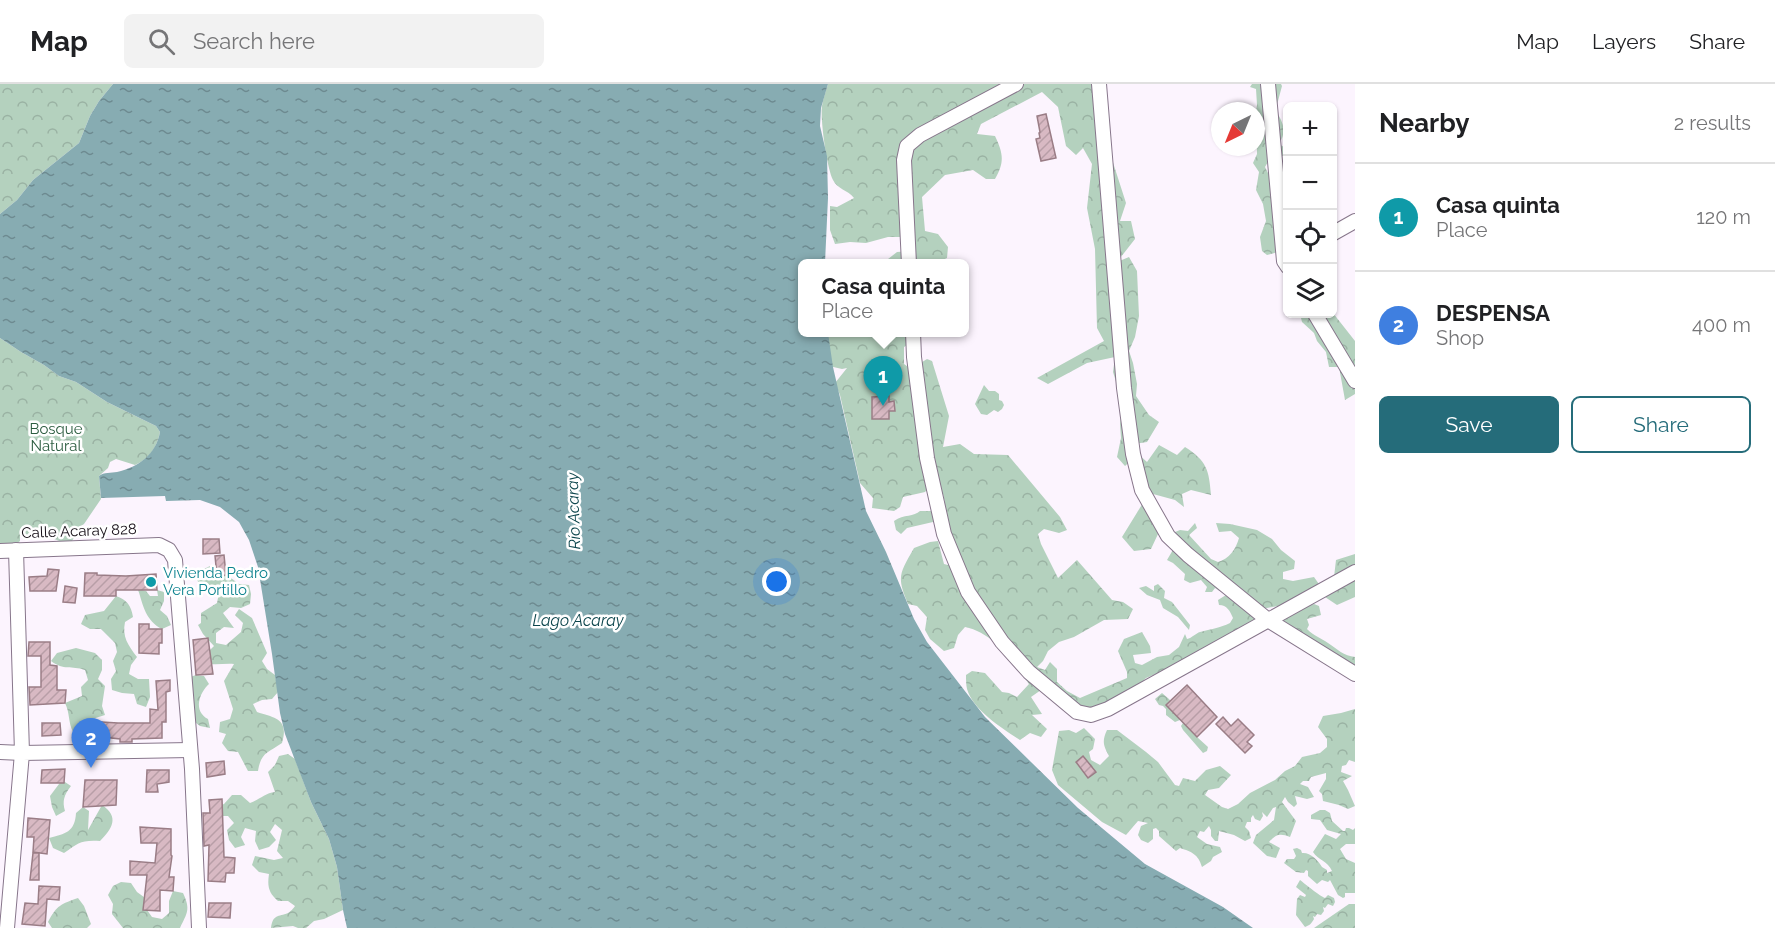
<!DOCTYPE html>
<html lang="en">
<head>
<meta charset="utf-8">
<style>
	:root { --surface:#fff; --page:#f2f2f2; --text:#202124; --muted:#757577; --line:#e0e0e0; --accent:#256c7a }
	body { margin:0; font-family:Raleway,sans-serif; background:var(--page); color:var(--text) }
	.controls { position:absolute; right:18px; top:18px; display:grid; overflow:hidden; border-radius:9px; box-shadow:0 2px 4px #0004 }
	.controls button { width:54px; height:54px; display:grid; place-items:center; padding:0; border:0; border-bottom:2px solid var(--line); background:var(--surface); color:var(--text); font:30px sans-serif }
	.compass { position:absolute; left:1211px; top:18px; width:54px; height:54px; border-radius:50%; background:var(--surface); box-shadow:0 2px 4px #0004; rotate:223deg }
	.you { position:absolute; left:777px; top:498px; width:21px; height:21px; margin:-15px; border:4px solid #fff; border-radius:50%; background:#1a73e8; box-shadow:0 0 0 9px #1a73e833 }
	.badge { display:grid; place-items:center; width:39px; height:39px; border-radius:50%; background:var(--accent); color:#fff; font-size:20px; font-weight:700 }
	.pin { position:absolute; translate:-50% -50px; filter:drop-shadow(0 2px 3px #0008) }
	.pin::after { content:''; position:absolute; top:32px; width:21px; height:18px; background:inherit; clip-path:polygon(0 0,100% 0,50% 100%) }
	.popup { position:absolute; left:798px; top:175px; width:171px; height:78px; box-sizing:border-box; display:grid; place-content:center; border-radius:9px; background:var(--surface); filter:drop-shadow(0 2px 4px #0005); font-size:20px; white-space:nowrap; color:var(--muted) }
	.popup b { font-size:22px; color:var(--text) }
	.popup::after { content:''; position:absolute; left:50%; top:100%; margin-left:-12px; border:12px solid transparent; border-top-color:var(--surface) }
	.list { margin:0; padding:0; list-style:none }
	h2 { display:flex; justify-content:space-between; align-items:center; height:78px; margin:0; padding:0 24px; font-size:26px }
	h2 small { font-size:20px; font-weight:400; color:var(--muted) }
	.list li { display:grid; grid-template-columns:39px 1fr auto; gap:18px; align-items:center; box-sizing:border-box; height:108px; padding:0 24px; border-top:2px solid var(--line) }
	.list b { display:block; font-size:22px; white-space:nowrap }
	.list p { margin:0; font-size:20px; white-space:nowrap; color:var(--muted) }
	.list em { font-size:20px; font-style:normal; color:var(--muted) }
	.actions { display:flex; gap:12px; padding:18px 24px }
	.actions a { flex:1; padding:14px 0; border:2px solid var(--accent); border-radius:9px; text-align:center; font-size:21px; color:var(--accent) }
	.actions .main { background:var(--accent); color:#fff }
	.icon { flex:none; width:33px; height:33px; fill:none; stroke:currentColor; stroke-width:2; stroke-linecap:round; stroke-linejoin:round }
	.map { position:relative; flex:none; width:1355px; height:844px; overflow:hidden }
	header { display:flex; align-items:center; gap:36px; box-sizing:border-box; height:84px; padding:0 30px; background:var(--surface); border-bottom:2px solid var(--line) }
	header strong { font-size:28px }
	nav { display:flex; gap:33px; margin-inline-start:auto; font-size:21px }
	.search { width:420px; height:54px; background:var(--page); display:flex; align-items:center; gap:15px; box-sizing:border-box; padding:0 21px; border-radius:9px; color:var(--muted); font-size:22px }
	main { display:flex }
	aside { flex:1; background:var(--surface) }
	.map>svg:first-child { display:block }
	.forest { fill:url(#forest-crowns) }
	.water { fill:url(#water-ripples) }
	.building { fill:url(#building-hatch); stroke:#9a7d86; stroke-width:1.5 }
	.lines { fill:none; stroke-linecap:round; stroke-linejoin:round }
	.minor-casing { stroke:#87768b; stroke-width:16 }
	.minor { stroke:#fff; stroke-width:14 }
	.culture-dot { fill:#0f9aa8; stroke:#fff; stroke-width:2 }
	.labels { text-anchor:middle; stroke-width:5; stroke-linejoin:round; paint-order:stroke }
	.park-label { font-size:15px; fill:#2d5d41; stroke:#fff }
	.street-label { font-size:15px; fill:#150e16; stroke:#fff }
	.culture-label { font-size:15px; fill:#0d838f; stroke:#fff; text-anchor:start }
	.water-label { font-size:16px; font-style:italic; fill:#0d464d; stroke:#fff }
</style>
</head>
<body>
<header>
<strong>Map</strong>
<div class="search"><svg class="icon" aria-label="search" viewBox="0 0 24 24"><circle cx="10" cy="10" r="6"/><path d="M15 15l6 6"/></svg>Search here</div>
<nav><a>Map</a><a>Layers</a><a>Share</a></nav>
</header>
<main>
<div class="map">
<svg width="1355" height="844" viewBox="0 0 1355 844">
	<defs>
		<pattern id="forest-crowns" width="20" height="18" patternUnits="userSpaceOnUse" patternTransform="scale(1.5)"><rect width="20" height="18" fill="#b4d1be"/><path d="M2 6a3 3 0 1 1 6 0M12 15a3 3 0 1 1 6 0" fill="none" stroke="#9ab2a3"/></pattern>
		<pattern id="water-ripples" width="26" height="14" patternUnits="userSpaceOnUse" patternTransform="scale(1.5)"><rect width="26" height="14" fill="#87acb2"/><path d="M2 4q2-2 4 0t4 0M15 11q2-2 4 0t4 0" fill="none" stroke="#6d8a90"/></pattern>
		<pattern id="building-hatch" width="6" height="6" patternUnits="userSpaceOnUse" patternTransform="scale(1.5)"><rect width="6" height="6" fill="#d8b9c3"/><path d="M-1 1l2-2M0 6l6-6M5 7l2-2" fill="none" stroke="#b89ea7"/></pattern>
	</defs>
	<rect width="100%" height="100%" fill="#fcf4fe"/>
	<g class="forest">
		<polygon points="0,0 113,0 99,17 90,32 79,59 33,96 17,116 0,130"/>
		<path d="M828 0H1104L1108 63 1126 119 1120 137H1131L1135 155 1117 178 1129 173 1137 187 1139 232 1135 253 1129 267 1133 279 1137 300 1136 312 1149 331 1159 338 1147 358 1128 361 1147 378 1159 361 1177 371 1185 363C1207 377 1209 386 1211 411L1191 406 1182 410 1184 423 1175 416 1153 410 1158 450 1151 465 1134 467 1122 453 1146 414 1135 373 1125 382 1117 373 1121 354 1120 340 1123 320 1113 288 1115 273 1087 279 1048 300 1037 294 1104 257 1097 244 1095 165 1087 124 1092 80 1083 64 1076 71 1066 62 1058 23 1042 8 981 40 977 50 995 52C1003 69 1005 78 995 95H986L973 86 945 91 922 113 925 147 938 150 948 163 947 174 934 180 883 179 897 168 911 167 901 153H888L866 159 850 158 835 160 830 146V122L837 123 854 114C848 106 837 105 833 96 827 85 820 35 822 22 823 15 826 7 828 0Z"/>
		<path d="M1252 0H1281L1282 2 1278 17 1275 25C1282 37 1288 46 1279 60L1287 65 1285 72C1276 71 1269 75 1265 83L1268 89 1278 91 1286 88 1287 90V117L1286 120 1279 121 1278 168 1267 171 1262 167 1260 153 1266 137 1263 120 1256 106 1259 88 1253 79 1257 70 1256 27 1257 21 1256 5 1250 3Z"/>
		<polygon points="1333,229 1355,257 1355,310 1345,316 1339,283 1329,283 1326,268 1317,257 1314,249 1302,238 1300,230"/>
		<path d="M827 249H920L914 257 904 263V280L911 285 927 275 932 277 949 332 943 363 960 360 974 370 1008 371 1060 433 1067 446 1059 449 1044 445 1038 450 1041 460 1058 494 1077 476 1112 516 1123 518 1133 525 1128 535 1104 536 1074 553 1059 558 1048 567 1043 577 1037 583 1045 586 1050 578 1057 585V598L1067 607 1080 614 1127 594V588L1118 567 1124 555 1142 548 1150 562 1151 569 1133 571 1135 579 1142 581 1157 573 1169 571 1179 563 1185 550 1187 555C1192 554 1196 549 1200 548 1211 545 1220 544 1230 539L1233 534C1230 527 1227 521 1219 521L1218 516 1226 511 1215 504 1212 508H1205L1207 503 1201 496 1190 499 1184 496 1185 490 1173 479 1167 476 1174 464 1175 448 1180 446 1188 447 1195 439 1197 444 1189 451 1211 475 1218 478C1229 475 1236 465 1239 454L1231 447 1219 448 1216 439 1230 440 1257 446 1272 455 1281 466 1295 477 1294 485 1283 488V495L1293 497 1314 493 1321 503 1294 519 1267 524 1247 525 1257 535 1227 556 1209 561 1178 586 1158 589 1146 594 1137 603 1114 617 1100 620 1092 627 1041 606 1031 613 1042 630 1032 631 1047 645 1041 653 1030 649 1020 656C1003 645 973 626 967 605 966 601 966 595 966 591L972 587 985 589 1002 608 1009 609 1017 613 1029 600C1014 578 994 549 965 543L958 551 954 564 944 567 930 555 925 546 927 533 917 522 908 520C896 492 900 489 914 464L930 458 938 457 944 480 952 482 944 444 933 438 907 444 901 450 896 446 894 437C904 430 914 433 920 427H939L945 419 943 410 931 401 925 408 903 413 900 423 894 427 872 424 873 414 860 399 840 311 835 299 847 284 842 285 829 282Z"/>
		<path d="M0 254 21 268 44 281 59 292 76 298 107 318 156 342 160 348C157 363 149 375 135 381L116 375 110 378 108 384 99 392 101 415 84 440 72 448 74 454 69 461 42 450 20 452V457L14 462 0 464Z"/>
		<polygon points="984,301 989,307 995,307 999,310 999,316 1002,317 1004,321 1002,325 998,328 994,326 987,331 981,330 975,320"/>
		<polygon points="1355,470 1355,513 1337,521 1325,513 1341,499 1334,493 1336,476"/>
		<path d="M210 482 219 485 239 500 249 501 251 510 250 520 241 524 230 523 223 529 234 544 224 543 216 549V559L226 561 241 548 243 539 235 531 239 525 252 534 267 569 262 577 267 585 275 591 278 608 272 615 262 616 253 620 257 628C276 634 289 635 282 659 268 669 261 668 258 687H248L238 668 228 667 222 659 226 650 219 648 220 638 230 635 233 625 224 597 234 580C224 579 215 582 205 579L210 566 214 562 203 550 198 541 201 539V529L217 519 219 509 201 503 196 494 202 486Z"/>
		<polygon points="1158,500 1165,507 1164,514 1172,518 1190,541 1189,546 1178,533 1163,524 1160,516 1147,511 1139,504 1146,502 1154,507 1154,502"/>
		<path d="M138 505 146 507 150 512H158L157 506 164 508V517L160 526 167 532 171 541 162 545C146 537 143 522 138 505Z"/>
		<path d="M116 512C127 516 131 521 133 533L125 538C122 553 128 561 137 573L131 581 129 590 138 595H149L150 613 146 623 137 620 134 610 122 609 112 606 111 595 116 587 113 577 117 568 115 559 101 545H90L81 540 85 531 104 527Z"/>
		<path d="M1314 520 1319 522 1321 531 1307 535 1309 541 1307 545C1314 552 1321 554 1328 559 1337 565 1344 572 1355 573V585L1281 536C1289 528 1303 525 1314 520Z"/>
		<path d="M76 564 95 569 102 576V586L98 595 105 602 102 622 105 631 86 637 82 646 73 648C68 638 70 629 65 619L82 612 81 603 88 596 85 586C71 581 64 587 51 577L57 569Z"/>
		<path d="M196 591 204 592 209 600C199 609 193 627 208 635L210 644 200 642 192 636 187 594Z"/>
		<polygon points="1162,609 1169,615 1197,653 1208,663 1207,667 1203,669 1183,646 1181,642 1183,639 1180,636 1175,638 1166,631 1166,625 1163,622 1159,621 1155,615"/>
		<path d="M1355 625V678L1349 676 1346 681 1342 682 1341 688 1352 692 1343 697 1348 706 1355 722 1348 725 1339 721 1323 717 1322 710 1319 707 1326 695V689L1311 693 1309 697H1303L1300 700 1308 703 1314 713 1307 715 1295 712 1297 720 1294 723 1288 718 1285 713 1282 718 1296 737 1290 753C1280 749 1276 750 1269 758L1280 764 1276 774 1267 772 1253 759 1256 751 1274 736 1276 723 1273 724 1267 733 1262 728 1263 732 1260 737 1255 735 1253 731 1251 734V738H1247L1245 743 1249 747 1251 754 1245 757 1234 751 1219 747 1218 757H1215L1211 752V746L1209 742 1204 748 1200 747 1197 753 1207 760 1220 763 1222 768 1213 773 1211 777 1202 783C1198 770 1192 768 1180 764L1176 767 1159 752V747L1156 744 1153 745V755L1148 759 1141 756 1138 751 1141 742 1148 739 1138 737 1126 751 1102 738 1058 701 1052 686 1059 647 1069 646 1076 649 1084 644 1095 655 1093 665 1089 668 1091 676 1100 681 1109 672C1103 661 1102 657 1107 646H1117L1146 668 1158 678 1175 701 1179 702 1183 694 1195 697 1206 686 1220 682 1231 691 1219 704 1208 706 1205 711 1222 723 1228 725 1238 720 1250 709 1275 696 1285 687 1295 682 1302 673 1320 669 1327 663V655L1318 643 1323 632 1341 629Z"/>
		<path d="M288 670 295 675 311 718 329 755 337 783 343 826 324 835 314 837 306 844H298L293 842 271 844C273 830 278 833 288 829 290 828 294 824 295 822L288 817H278C269 809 267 803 269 790L259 788 252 781 255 772 274 776 283 774 277 767 282 746 275 740 270 748 276 756 269 763 259 766 255 757 256 747 245 744 241 753 245 761 235 764 229 756 227 746 234 739 228 732H218L215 723 224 720 232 711H241L250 719C259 716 265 709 275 708L268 688 275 681 279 672Z"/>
		<path d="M62 696 71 702C64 711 62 717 65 727L56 732 52 723 50 712Z"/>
		<path d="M102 721C120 733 112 745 100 757 80 756 79 759 64 769L53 764 49 754C65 750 75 748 76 729L83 723 89 727 88 746Z"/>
		<path d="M1320 726H1325L1330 729 1332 737 1343 747H1345L1346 744H1349L1353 746 1355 744V760H1346L1340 765 1346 775 1355 779V809H1345V813L1343 814 1338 811 1330 796 1328 798 1322 796 1317 800 1308 792V787L1306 786 1304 789 1296 788 1284 779 1287 775H1294L1296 772 1293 765 1297 764 1301 766 1302 769C1310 768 1318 776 1322 783L1327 786V789L1332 787C1328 777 1318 776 1313 768L1325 750 1336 755 1341 750 1327 746 1320 736 1311 735V731Z"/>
		<path d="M1300 796C1305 800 1320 812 1325 814L1328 811 1334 814 1335 818 1333 822 1328 820 1325 824 1323 823 1324 827 1321 831 1317 830 1315 833 1313 832 1314 835C1311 840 1310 841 1305 843L1296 831 1297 815 1300 811 1305 813 1306 811 1296 803Z"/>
		<path d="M121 798 131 799 137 808 148 816 147 826 152 833 162 835 169 829V817L173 807 183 809C191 826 187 829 180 844H123L112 830 113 820 108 811 113 802Z"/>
		<path d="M78 814 84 822 91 840 87 844H52L48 838C57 821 61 820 78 814Z"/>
		<polygon points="1349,820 1355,820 1355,844 1314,844"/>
	</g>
	<path class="water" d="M113 0H828L821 24 820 42 827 72 828 114 825 179 802 180V248L828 249 833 283 866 427 886 468 914 535 927 558 985 633 1078 724 1145 780 1223 823 1253 844H347L343 826 337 783 329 755 311 718 285 650 280 629 272 570 258 483 249 456 239 438 220 423 200 416 166 417 165 412 101 414 99 392C104 388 111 389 117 388 139 383 156 370 160 348L156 342 107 318 76 298 59 292 44 281 21 268 0 254V130L17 116 33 96 79 59 90 32 99 17Z"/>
	<g class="building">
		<polygon points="1046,30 1056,74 1041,77 1036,55 1040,54 1039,49 1040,48 1037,32"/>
		<polygon points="889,312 889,318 894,317 895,327 889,327 889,335 872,335 872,313"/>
		<polygon points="203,455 219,455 220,469 203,470"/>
		<polygon points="224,471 226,491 217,492 215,472"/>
		<polygon points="48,485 59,486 56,507 30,507 29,493 47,492"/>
		<polygon points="85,489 97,489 97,491 126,492 156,490 157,506 116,506 116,512 84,512"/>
		<polygon points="65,502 77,504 75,519 63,518"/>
		<polygon points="139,540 149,540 149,545 162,545 162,559 159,559 159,570 139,569"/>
		<polygon points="208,554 213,590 196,591 193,556"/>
		<polygon points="29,558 50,558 50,581 57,582 57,606 66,606 65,619 30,621 29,603 41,603 41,572 28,572"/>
		<polygon points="170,596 170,607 166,608 166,638 162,638 162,654 132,655 132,658 120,658 120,655 85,651 86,637 118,639 150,639 150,625 158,626 156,597"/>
		<polygon points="1187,601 1217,633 1197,653 1166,621"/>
		<polygon points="1223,633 1231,642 1238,635 1254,651 1247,658 1252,662 1245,669 1216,640"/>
		<polygon points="42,639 60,639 61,651 42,652"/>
		<polygon points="1083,672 1096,688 1088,694 1076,678"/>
		<polygon points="224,677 225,690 207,693 206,679"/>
		<polygon points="65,685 64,699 41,699 42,686"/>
		<polygon points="147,686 169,686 169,698 157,700 158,708 146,708"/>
		<polygon points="85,696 117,696 116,721 83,723"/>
		<polygon points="222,715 224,773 235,774 234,789 226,789 225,798 208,797 209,761 204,762 203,729 210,729 209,716"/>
		<polygon points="28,734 50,736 47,770 33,768 34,753 27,753"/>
		<polygon points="140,743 171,745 171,771 172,772 169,793 174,793 173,807 160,806 160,827 143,826 147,791 130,791 130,777 155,779 157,759 141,759"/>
		<polygon points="33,769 39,769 39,796 30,796"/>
		<polygon points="39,802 60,803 59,816 47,815 45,842 22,840 25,819 38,820"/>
		<polygon points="209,819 231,819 230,834 208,833"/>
	</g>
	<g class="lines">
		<defs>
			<g id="minor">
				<polyline points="1099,0 1124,304 1133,370 1142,406 1168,452 1188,471 1268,536 1355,590"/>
				<polyline points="1268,0 1284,177 1288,183"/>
				<polyline points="1332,150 1355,137"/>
				<polyline points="909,180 904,76 907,62 920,51 1016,0"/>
				<polyline points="1315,230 1355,297"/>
				<polyline points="913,248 914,273 927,374 944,450 968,508 1002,558 1029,588 1077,628 1091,631 1108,625 1355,488"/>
				<polyline points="0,467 159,461 169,466 175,476 192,685 199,844"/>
				<polyline points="0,668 22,669 16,466"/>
				<polyline points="7,844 22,669 190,666"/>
			</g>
		</defs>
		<use href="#minor" class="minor-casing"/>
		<use href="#minor" class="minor"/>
	</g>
	<circle class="culture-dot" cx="151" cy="498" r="6"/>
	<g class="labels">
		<g class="park-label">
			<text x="56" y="350">Bosque<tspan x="56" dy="17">Natural</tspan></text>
		</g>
		<g class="street-label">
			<text transform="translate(79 447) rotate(-2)" y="5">Calle Acaray 828</text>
		</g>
		<g class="culture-label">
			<text x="163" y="494">Vivienda Pedro<tspan x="163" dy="17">Vera Portillo</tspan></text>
		</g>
		<g class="water-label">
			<text transform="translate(573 427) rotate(-92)" y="6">Río Acaray</text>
			<text x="578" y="542">Lago Acaray</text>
		</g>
	</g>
</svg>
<div class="controls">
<button>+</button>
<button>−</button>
<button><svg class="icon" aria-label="locate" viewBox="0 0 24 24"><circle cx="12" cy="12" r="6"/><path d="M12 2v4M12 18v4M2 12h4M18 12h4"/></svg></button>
<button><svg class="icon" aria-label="layers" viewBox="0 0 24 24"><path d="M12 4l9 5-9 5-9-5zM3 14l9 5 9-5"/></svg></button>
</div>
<svg class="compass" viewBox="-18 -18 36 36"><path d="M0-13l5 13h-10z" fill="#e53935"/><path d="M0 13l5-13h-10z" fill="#757577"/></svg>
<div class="you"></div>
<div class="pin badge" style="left:883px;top:322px;background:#0f9aa8">1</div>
<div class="popup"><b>Casa quinta</b>Place</div>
<div class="pin badge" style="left:91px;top:684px;background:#3f7fe0">2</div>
</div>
<aside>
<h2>Nearby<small>2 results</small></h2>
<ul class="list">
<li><span class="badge" style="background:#0f9aa8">1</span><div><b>Casa quinta</b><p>Place</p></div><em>120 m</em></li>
<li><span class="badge" style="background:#3f7fe0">2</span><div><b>DESPENSA</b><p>Shop</p></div><em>400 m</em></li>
</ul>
<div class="actions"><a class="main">Save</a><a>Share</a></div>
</aside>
</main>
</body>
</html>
